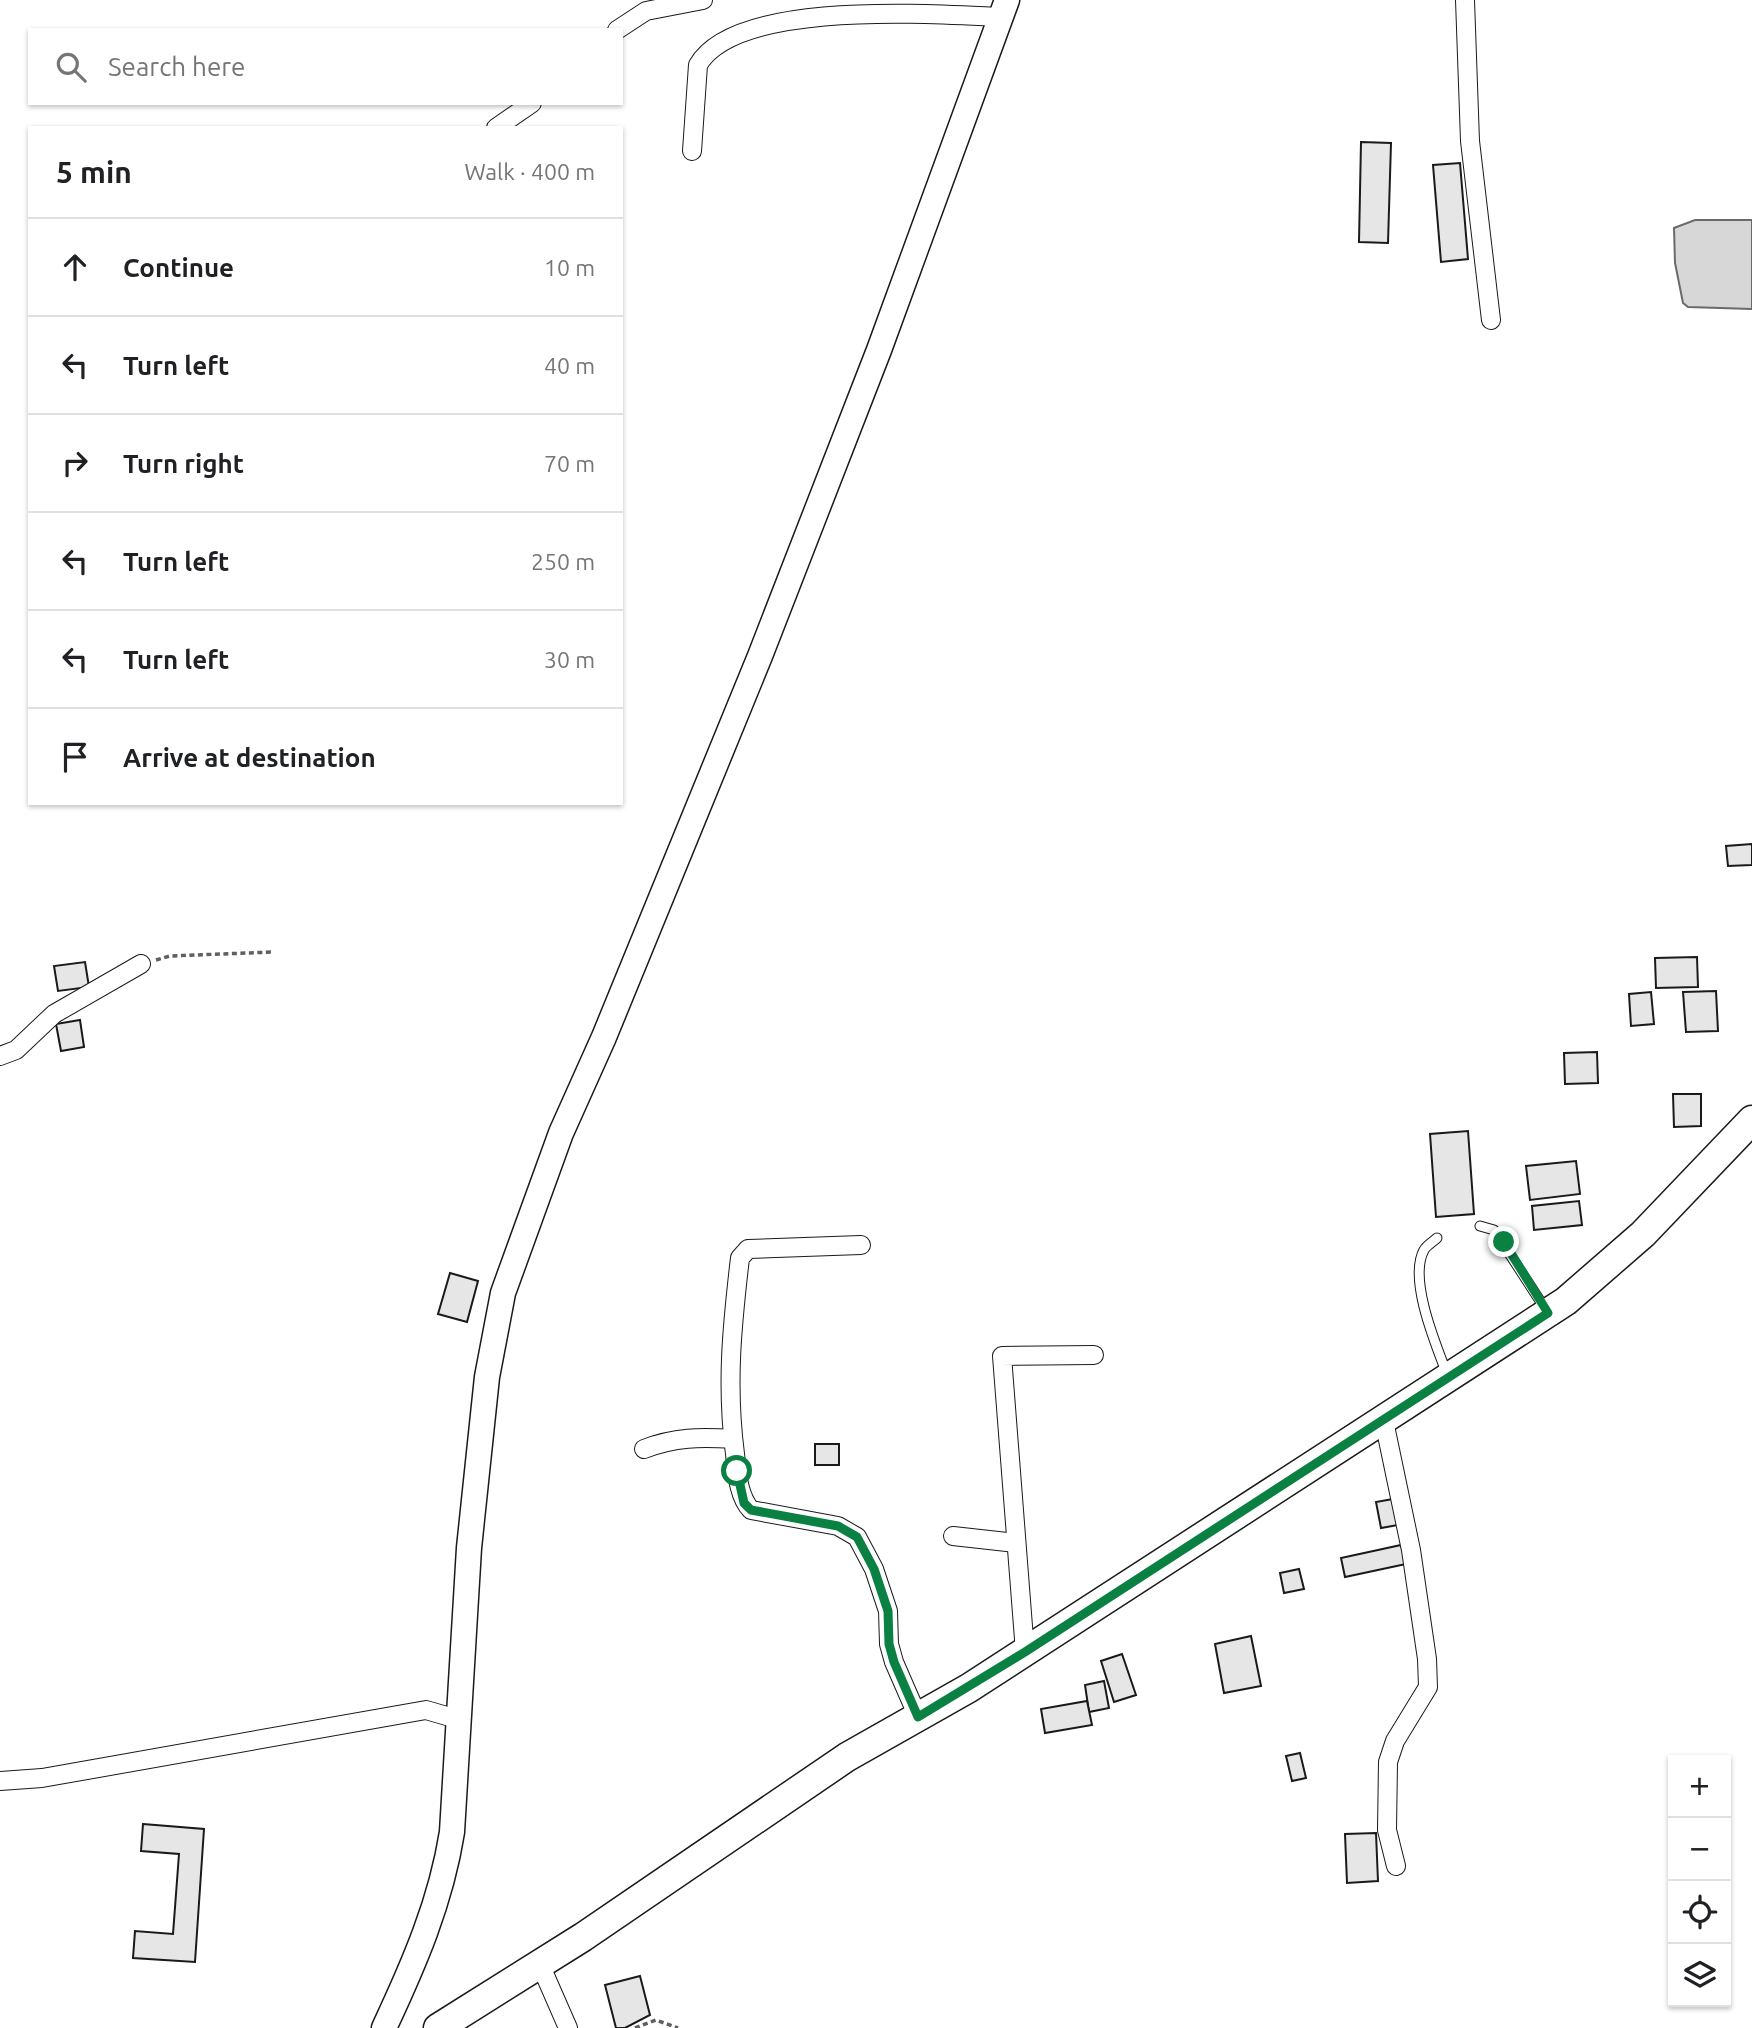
<!DOCTYPE html>
<html lang="en">
<head>
<meta charset="utf-8">
<style>
	:root { --surface:#fff; --page:#f2f2f2; --text:#202124; --muted:#757577; --line:#e0e0e0 }
	body { margin:0; font-family:Ubuntu,sans-serif; background:var(--page); color:var(--text) }
	.controls { position:absolute; right:21px; bottom:21px; display:grid; overflow:hidden; border-radius:0px; box-shadow:0 2px 5px #0004 }
	.controls button { width:63px; height:63px; display:grid; place-items:center; padding:0; border:0; border-bottom:2px solid var(--line); background:var(--surface); color:var(--text); font:35px sans-serif }
	.stop { position:absolute; width:21px; height:21px; margin:-16px; border:5px solid #0b8043; border-radius:50%; background:#fff }
	.stop.end { background:#0b8043; border-color:#fff; box-shadow:0 2px 7px #0008 }
	.list { margin:0; padding:0; list-style:none }
	h2 { display:flex; justify-content:space-between; align-items:center; height:91px; margin:0; padding:0 28px; font-size:30px }
	h2 small { font-size:23px; font-weight:400; color:var(--muted) }
	.list li { display:grid; grid-template-columns:46px 1fr auto; gap:21px; align-items:center; box-sizing:border-box; height:98px; padding:0 28px; border-top:2px solid var(--line) }
	.list b { display:block; font-size:26px; white-space:nowrap }
	.list em { font-size:23px; font-style:normal; color:var(--muted) }
	.icon { flex:none; width:38px; height:38px; fill:none; stroke:currentColor; stroke-width:2; stroke-linecap:round; stroke-linejoin:round }
	.map { position:relative; flex:none; width:1752px; height:2028px; overflow:hidden }
	.search { position:absolute; background:var(--surface); box-shadow:0 2px 5px #0004; left:28px; top:28px; width:595px; height:77px; display:flex; align-items:center; gap:18px; box-sizing:border-box; padding:0 24px; border-radius:0px; color:var(--muted); font-size:26px }
	.panel { position:absolute; background:var(--surface); box-shadow:0 2px 5px #0004; left:28px; top:126px; width:595px; height:679px; border-radius:0px }
	.map>svg:first-child { display:block }
	.water { fill:#d7d7d7; stroke:#6a6a6a; stroke-width:2 }
	.building { fill:#e6e6e6; stroke:#1a1a1a; stroke-width:2 }
	.lines { fill:none; stroke-linecap:round; stroke-linejoin:round }
	.lane-casing { stroke:#1a1a1a; stroke-width:11 }
	.street-casing { stroke:#1a1a1a; stroke-width:20 }
	.secondary-casing { stroke:#1a1a1a; stroke-width:27 }
	.primary-casing { stroke:#1a1a1a; stroke-width:31 }
	.path { stroke:#5f5f5f; stroke-width:3.5; stroke-dasharray:5 3.5; stroke-linecap:butt }
	.lane { stroke:#fff; stroke-width:9 }
	.street { stroke:#fff; stroke-width:18 }
	.secondary { stroke:#fff; stroke-width:24 }
	.primary { stroke:#fff; stroke-width:28 }
	.route { stroke:#0b8043; stroke-width:9 }
</style>
</head>
<body>
<div class="map">
<svg width="1752" height="2028" viewBox="0 0 1752 2028">
	<rect width="100%" height="100%" fill="#fff"/>
	<polygon class="water" points="1695,220 1752,220 1752,309 1688,307 1683,303 1675,263 1674,228"/>
	<g class="building">
		<polygon points="1361,142 1391,143 1388,243 1359,242"/>
		<polygon points="1460,163 1468,259 1441,262 1433,165"/>
		<polygon points="1752,844 1752,865 1728,866 1726,846"/>
		<polygon points="1697,957 1698,987 1656,988 1655,958"/>
		<polygon points="85,962 89,987 58,991 54,966"/>
		<polygon points="1716,991 1718,1031 1686,1032 1683,992"/>
		<polygon points="1651,992 1654,1024 1631,1026 1629,994"/>
		<polygon points="80,1020 84,1047 61,1051 56,1024"/>
		<polygon points="1597,1052 1598,1083 1565,1084 1564,1053"/>
		<polygon points="1673,1094 1701,1094 1701,1126 1674,1127"/>
		<polygon points="1468,1131 1474,1214 1436,1217 1430,1134"/>
		<polygon points="1576,1161 1580,1194 1530,1200 1526,1166"/>
		<polygon points="1579,1201 1582,1225 1534,1230 1532,1206"/>
		<polygon points="450,1273 478,1281 467,1322 438,1314"/>
		<rect x="815" y="1444" width="24" height="21"/>
		<polygon points="1393,1499 1398,1525 1381,1528 1376,1502"/>
		<polygon points="1401,1545 1406,1564 1345,1577 1341,1558"/>
		<polygon points="1299,1569 1304,1589 1284,1593 1280,1573"/>
		<polygon points="1251,1636 1261,1686 1224,1693 1215,1644"/>
		<polygon points="1122,1654 1136,1695 1114,1702 1101,1661"/>
		<polygon points="1104,1681 1109,1708 1089,1712 1085,1685"/>
		<polygon points="1087,1701 1092,1725 1045,1733 1041,1709"/>
		<polygon points="1300,1753 1306,1778 1292,1781 1286,1756"/>
		<polygon points="143,1824 204,1829 195,1962 133,1958 135,1931 173,1934 179,1854 141,1851"/>
		<polygon points="1376,1833 1378,1881 1347,1883 1345,1834"/>
		<polygon points="640,1976 650,2015 625,2028 616,2028 605,1985"/>
	</g>
	<g class="lines">
		<defs>
			<g id="lane">
				<polyline points="1480,1226 1494,1230 1546,1310"/>
				<path d="M1437 1238C1433 1242 1427 1245 1424 1250 1408 1279 1436 1345 1447 1374"/>
			</g>
			<g id="street">
				<polyline points="1465,0 1470,141 1491,320"/>
				<polyline points="617,30 646,11 703,0"/>
				<polyline points="496,128 532,103"/>
				<path d="M692 151 698 65C736 0 929 14 1001 17"/>
				<polyline points="0,1056 16,1050 54,1014 141,964"/>
				<path d="M861 1245 748 1249 740 1258C732 1326 726 1385 735 1454 737 1472 738 1496 751 1510L838 1526 857 1537 874 1569 888 1611 889 1644 894 1662 918 1717"/>
				<polyline points="1384,1421 1411,1550 1427,1659 1428,1687 1395,1741 1388,1762 1387,1830 1396,1866"/>
				<path d="M644 1449C675 1437 700 1437 733 1439"/>
				<polyline points="953,1536 1016,1543"/>
				<polyline points="1025,1652 1002,1356 1094,1355"/>
				<polyline points="0,1781 42,1778 426,1710 457,1719"/>
				<polyline points="540,1964 568,2028"/>
			</g>
			<path id="secondary" d="M384 2028C414 1964 441 1902 452 1832L469 1548 487 1377 503 1293 561 1133 604 1037 760 656 879 350 1007 0"/>
			<polyline id="primary" points="438,2028 583,1937 847,1757 969,1688 1566,1301 1643,1234 1752,1120"/>
		</defs>
		<use href="#lane" class="lane-casing"/>
		<use href="#street" class="street-casing"/>
		<use href="#secondary" class="secondary-casing"/>
		<use href="#primary" class="primary-casing"/>
		<g class="path">
			<polyline points="156,960 170,956 272,952"/>
			<polyline points="635,2028 656,2020 678,2028"/>
		</g>
		<use href="#lane" class="lane"/>
		<use href="#street" class="street"/>
		<use href="#secondary" class="secondary"/>
		<use href="#primary" class="primary"/>
	</g>
	<g class="lines">
		<polyline class="route" points="737,1471 744,1503 751,1510 838,1526 857,1537 874,1569 888,1611 889,1644 894,1662 918,1717 1025,1652 1548,1313 1504,1242"/>
	</g>
</svg>
<div class="controls">
<button>+</button>
<button>−</button>
<button><svg class="icon" aria-label="locate" viewBox="0 0 24 24"><circle cx="12" cy="12" r="6"/><path d="M12 2v4M12 18v4M2 12h4M18 12h4"/></svg></button>
<button><svg class="icon" aria-label="layers" viewBox="0 0 24 24"><path d="M12 4l9 5-9 5-9-5zM3 14l9 5 9-5"/></svg></button>
</div>
<div class="stop" style="left:737px;top:1471px"></div>
<div class="stop end" style="left:1504px;top:1242px"></div>
<div class="search"><svg class="icon" aria-label="search" viewBox="0 0 24 24"><circle cx="10" cy="10" r="6"/><path d="M15 15l6 6"/></svg>Search here</div>
<section class="panel">
<h2>5 min<small>Walk · 400 m</small></h2>
<ul class="list">
<li><svg class="icon" aria-label="ahead" viewBox="0 0 24 24"><path d="M12 20V5M6 11l6-6 6 6"/></svg><div><b>Continue</b></div><em>10 m</em></li>
<li><svg class="icon" aria-label="left" viewBox="0 0 24 24"><path d="M17 20v-9H6M10 6l-5 5 5 5"/></svg><div><b>Turn left</b></div><em>40 m</em></li>
<li><svg class="icon" aria-label="right" viewBox="0 0 24 24"><path d="M7 20v-9h11M14 6l5 5-5 5"/></svg><div><b>Turn right</b></div><em>70 m</em></li>
<li><svg class="icon" aria-label="left" viewBox="0 0 24 24"><path d="M17 20v-9H6M10 6l-5 5 5 5"/></svg><div><b>Turn left</b></div><em>250 m</em></li>
<li><svg class="icon" aria-label="left" viewBox="0 0 24 24"><path d="M17 20v-9H6M10 6l-5 5 5 5"/></svg><div><b>Turn left</b></div><em>30 m</em></li>
<li><svg class="icon" aria-label="arrive" viewBox="0 0 24 24"><path d="M6 21V4h12l-3 4 3 4H6"/></svg><div><b>Arrive at destination</b></div></li>
</ul>
</section>
</div>
</body>
</html>
